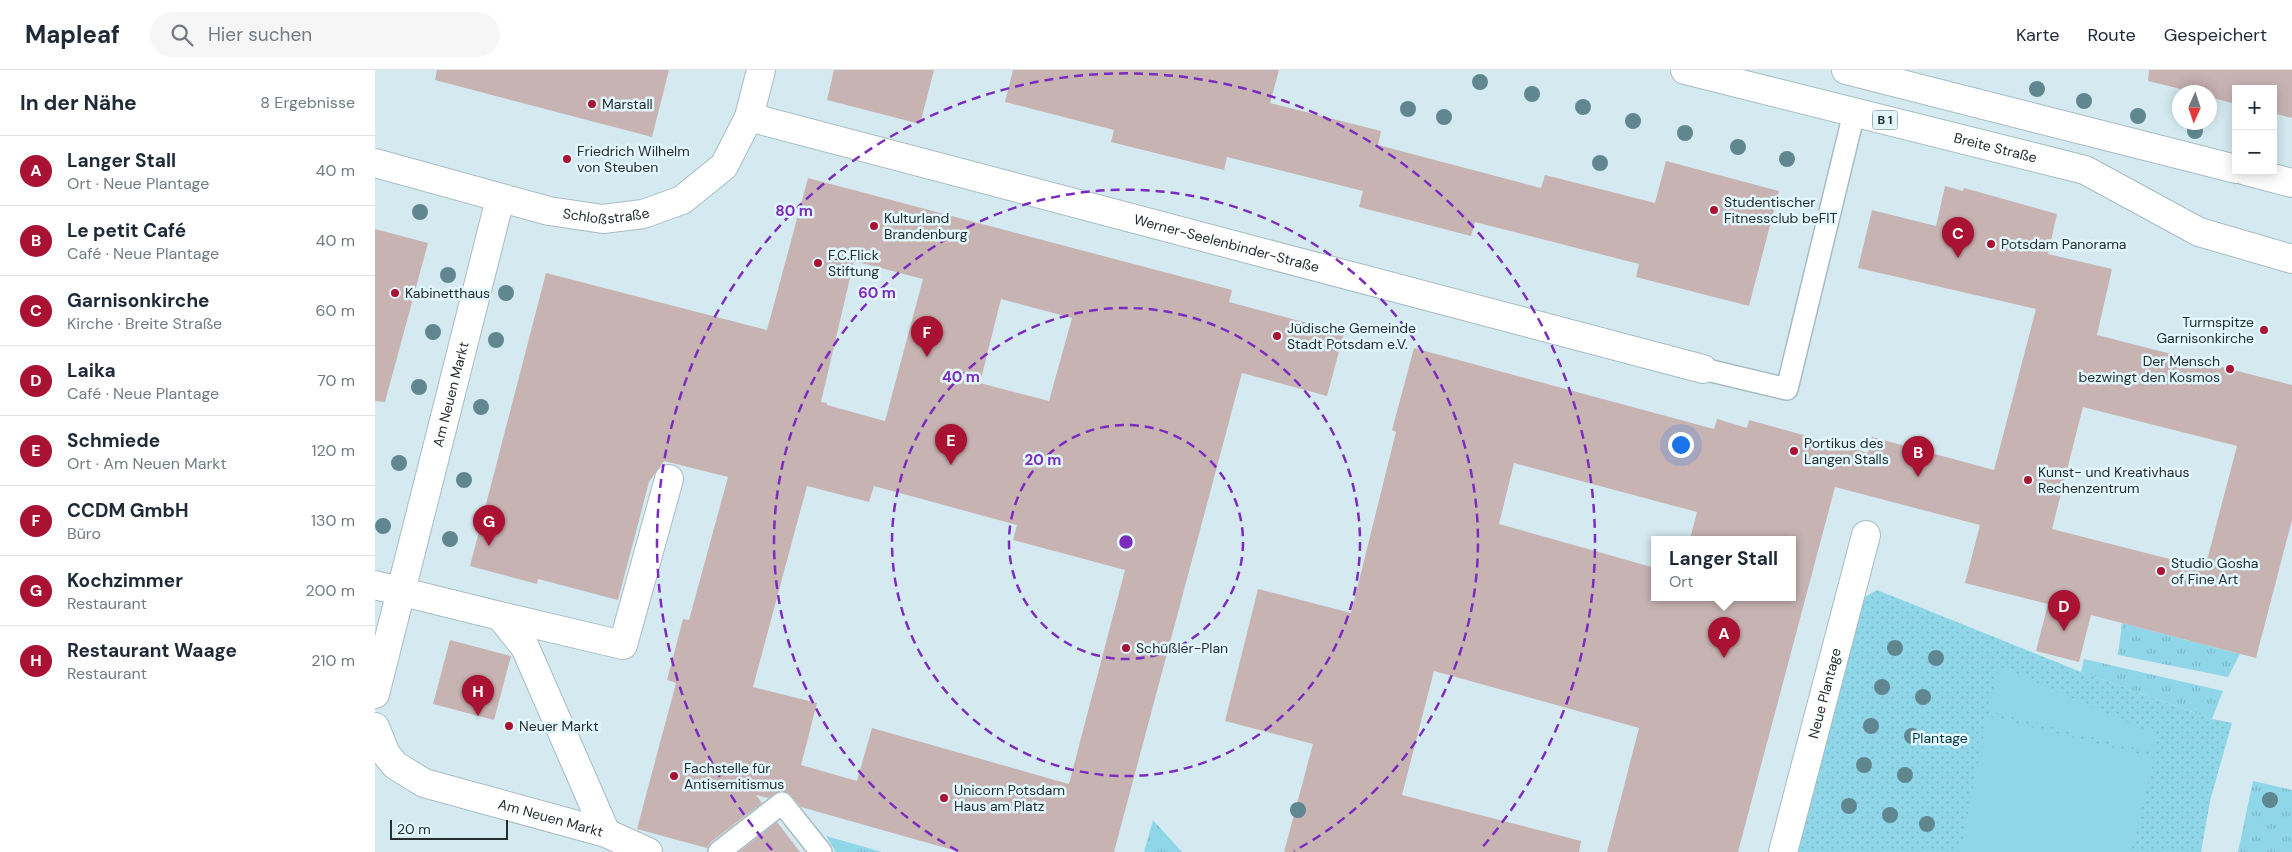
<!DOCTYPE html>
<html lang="de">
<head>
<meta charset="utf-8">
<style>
	:root { --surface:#fff; --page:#f6f6f7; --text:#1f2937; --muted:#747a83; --line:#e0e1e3; --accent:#a91232 }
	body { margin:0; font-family:"DM Sans",sans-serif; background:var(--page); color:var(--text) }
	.controls { position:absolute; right:15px; top:15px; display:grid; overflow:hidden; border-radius:0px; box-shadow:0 2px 12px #0003 }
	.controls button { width:45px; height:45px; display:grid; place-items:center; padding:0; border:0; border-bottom:1px solid var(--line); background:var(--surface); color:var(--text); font:25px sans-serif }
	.compass { position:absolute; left:1797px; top:15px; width:45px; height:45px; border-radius:50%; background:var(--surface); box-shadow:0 2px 12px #0003; rotate:183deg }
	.scale { position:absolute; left:15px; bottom:12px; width:118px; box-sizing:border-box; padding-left:5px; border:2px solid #252d2f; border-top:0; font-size:14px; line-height:18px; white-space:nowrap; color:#252d2f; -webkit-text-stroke:4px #e1f7fd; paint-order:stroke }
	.you { position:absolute; left:1305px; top:374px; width:18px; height:18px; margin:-12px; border:4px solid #fff; border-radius:50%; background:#1a73e8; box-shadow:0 0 0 8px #1a73e833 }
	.badge { display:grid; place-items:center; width:32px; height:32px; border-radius:50%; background:var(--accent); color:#fff; font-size:16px; font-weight:700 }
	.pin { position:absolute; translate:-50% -41px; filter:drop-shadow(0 1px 2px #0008) }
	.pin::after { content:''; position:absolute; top:26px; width:18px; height:15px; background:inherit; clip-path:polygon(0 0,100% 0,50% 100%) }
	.popup { position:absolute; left:1276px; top:466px; width:145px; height:65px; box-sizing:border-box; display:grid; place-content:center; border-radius:0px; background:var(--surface); filter:drop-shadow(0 1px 4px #0005); font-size:16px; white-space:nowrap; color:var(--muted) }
	.popup b { font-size:19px; color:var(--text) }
	.popup::after { content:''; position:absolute; left:50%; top:100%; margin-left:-10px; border:10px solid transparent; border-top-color:var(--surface) }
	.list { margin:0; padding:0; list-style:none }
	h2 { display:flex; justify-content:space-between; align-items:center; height:65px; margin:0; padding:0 20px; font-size:21px }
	h2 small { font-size:16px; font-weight:400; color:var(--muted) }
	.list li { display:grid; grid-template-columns:32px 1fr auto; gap:15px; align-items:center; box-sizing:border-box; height:70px; padding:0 20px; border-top:1px solid var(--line) }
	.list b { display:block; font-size:19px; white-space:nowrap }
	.list p { margin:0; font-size:16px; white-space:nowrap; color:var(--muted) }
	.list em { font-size:16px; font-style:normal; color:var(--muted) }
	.icon { flex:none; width:28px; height:28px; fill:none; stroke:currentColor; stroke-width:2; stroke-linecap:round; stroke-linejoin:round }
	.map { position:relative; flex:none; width:1917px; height:782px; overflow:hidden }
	header { display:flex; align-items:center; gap:30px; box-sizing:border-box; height:70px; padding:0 25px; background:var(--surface); border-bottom:1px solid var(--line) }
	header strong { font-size:24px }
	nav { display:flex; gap:28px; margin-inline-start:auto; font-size:18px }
	.search { width:350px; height:45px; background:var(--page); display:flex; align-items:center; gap:12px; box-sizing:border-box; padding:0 18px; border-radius:28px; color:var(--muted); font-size:19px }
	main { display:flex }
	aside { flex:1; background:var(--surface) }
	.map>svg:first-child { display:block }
	.grass { fill:url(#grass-tufts) }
	.park { fill:url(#park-dots) }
	.garden { fill:#90d6e9 }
	.building { fill:#c8b3b3; fill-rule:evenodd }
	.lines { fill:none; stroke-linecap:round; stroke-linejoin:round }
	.lane-casing { stroke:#a7bcc2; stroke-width:24 }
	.street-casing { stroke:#a7bcc2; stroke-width:30 }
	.primary-casing { stroke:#a7bcc2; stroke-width:30 }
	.lane { stroke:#fff; stroke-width:21 }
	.street { stroke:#fff; stroke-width:28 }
	.primary { stroke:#fff; stroke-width:28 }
	.tree { fill:#608790 }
	.ring { fill:none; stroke:#7b2cbf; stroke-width:2.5; stroke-dasharray:9 6 }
	.poi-dot { fill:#a91232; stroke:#e1f7fd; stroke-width:2 }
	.labels { text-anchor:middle; stroke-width:5; stroke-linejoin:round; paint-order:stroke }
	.shield { fill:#e1f7fd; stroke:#5d6a6d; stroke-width:1 }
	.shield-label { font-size:12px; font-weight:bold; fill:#252d2f }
	.poi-label { font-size:14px; fill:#252d2f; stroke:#e1f7fd; text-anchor:start }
	.street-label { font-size:14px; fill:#252d2f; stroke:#e1f7fd }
	.park-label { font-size:14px; fill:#013641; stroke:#e1f7fd }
	.centre { fill:#7b2cbf; stroke:#e1f7fd; stroke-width:2.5 }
	.ring-label { font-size:15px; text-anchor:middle; font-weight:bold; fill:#7b2cbf; stroke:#e1f7fd; stroke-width:5; stroke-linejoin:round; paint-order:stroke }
</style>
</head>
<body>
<header>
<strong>Mapleaf</strong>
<div class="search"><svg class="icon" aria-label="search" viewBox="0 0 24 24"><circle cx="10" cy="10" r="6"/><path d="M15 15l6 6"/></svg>Hier suchen</div>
<nav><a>Karte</a><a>Route</a><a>Gespeichert</a></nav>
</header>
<main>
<aside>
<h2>In der Nähe<small>8 Ergebnisse</small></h2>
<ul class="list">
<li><span class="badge">A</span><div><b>Langer Stall</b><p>Ort · Neue Plantage</p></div><em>40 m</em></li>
<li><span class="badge">B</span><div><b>Le petit Café</b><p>Café · Neue Plantage</p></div><em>40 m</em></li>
<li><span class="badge">C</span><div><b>Garnisonkirche</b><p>Kirche · Breite Straße</p></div><em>60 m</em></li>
<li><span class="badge">D</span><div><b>Laika</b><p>Café · Neue Plantage</p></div><em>70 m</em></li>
<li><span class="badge">E</span><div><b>Schmiede</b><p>Ort · Am Neuen Markt</p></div><em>120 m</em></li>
<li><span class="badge">F</span><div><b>CCDM GmbH</b><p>Büro</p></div><em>130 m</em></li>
<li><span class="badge">G</span><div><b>Kochzimmer</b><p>Restaurant</p></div><em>200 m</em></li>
<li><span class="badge">H</span><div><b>Restaurant Waage</b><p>Restaurant</p></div><em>210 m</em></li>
</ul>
</aside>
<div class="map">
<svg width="1917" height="782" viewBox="0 0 1917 782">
	<defs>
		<pattern id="grass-tufts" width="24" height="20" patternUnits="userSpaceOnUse" patternTransform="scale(1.25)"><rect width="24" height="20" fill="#90d6e9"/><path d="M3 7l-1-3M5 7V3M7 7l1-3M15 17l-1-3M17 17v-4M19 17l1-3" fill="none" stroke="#7cb8c8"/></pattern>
		<pattern id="park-dots" width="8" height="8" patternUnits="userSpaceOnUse" patternTransform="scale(1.25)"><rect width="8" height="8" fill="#90d6e9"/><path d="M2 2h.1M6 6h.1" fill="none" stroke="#7cb8c8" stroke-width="1.8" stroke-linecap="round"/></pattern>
	</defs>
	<rect width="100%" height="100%" fill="#d4eaf0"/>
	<g class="grass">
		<polygon points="1747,553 1865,584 1853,607 1743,585"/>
		<polygon points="1709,589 1848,621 1837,649 1706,602"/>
		<polygon points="1878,711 1917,720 1917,782 1863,782"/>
		<polygon points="778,750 807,782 769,782"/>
		<polygon points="451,766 507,782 461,782"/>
	</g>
	<polygon class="park" points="1502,520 1706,602 1837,649 1857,653 1835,731 1826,782 1417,782 1483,531"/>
	<g class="garden">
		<polygon points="1624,596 1779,664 1780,683 1614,641"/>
		<polygon points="1613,646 1779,688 1756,782 1585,782"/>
	</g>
	<g class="building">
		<polygon points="62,0 294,0 277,67 60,10"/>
		<polygon points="459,0 559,0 545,54 452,30"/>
		<polygon points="638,0 904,0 895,33 1006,61 1003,75 1166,118 1170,105 1280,133 1291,91 1404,121 1374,236 1261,207 1264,194 1100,152 1096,166 984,137 988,121 852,87 849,100 736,72 739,60 630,32"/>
		<polygon points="1774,0 1917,0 1917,48 1898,43 1898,19 1861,19 1861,34 1834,27 1834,22 1818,22 1773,11"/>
		<path d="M433 108 857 220 854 232 969 263 952 326 867 303 739 782H585L426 737 416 725 406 721 393 728 381 725 387 733 336 772 332 778 262 759 301 613 292 610 308 549 314 550 353 407 289 391 274 412 243 530 163 509 162 514 95 496 171 203 392 260ZM479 191 548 209 510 351 452 335V333L446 332ZM626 229 697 248 674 331 605 313ZM432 416 494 432 499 416 642 455 638 470 750 500 694 714 497 658 482 711 426 695 442 633 378 617Z"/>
		<path d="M1570 116 1588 121 1589 118 1682 144 1673 184 1737 199 1722 265 1917 315V450L1881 588 1716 545 1704 592 1661 581 1673 534 1590 513 1605 455 1460 417 1363 782H1232L1264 658 1059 601 1027 725 1206 771 1204 782H909L938 674 850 651 883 519 976 543 1021 362 1017 360 1039 278 1339 359 1342 349 1372 358 1374 350 1493 383 1497 367 1619 400 1661 239 1483 198 1497 140 1561 156ZM1708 337 1862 376 1830 498 1677 459ZM1139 393 1322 442 1315 469H1418V527H1280V498L1124 454Z"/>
		<polygon points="0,159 53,173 10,332 0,331"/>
		<polygon points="75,570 136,586 119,650 58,634"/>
		<polygon points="402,752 425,782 364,782"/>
	</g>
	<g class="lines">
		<defs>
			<g id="lane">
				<polyline points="1328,299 1412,319 1479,43"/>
				<polyline points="344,782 407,733 446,782"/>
			</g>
			<g id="street">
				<path id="s1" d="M374 47 1328 299"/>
				<path id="s2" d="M0 93 174 141 228 149 268 144 307 130 349 96 374 47 386 0"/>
				<polyline points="0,515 125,546 150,577 231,763"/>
				<polyline points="125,546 248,575 294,409"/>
				<path id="s3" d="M0 624 125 129"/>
				<path id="s4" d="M0 657 11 684 20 695 49 713 231 763 273 782"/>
				<path id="s5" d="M1408 782 1491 465"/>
			</g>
			<g id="primary">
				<path id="s6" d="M1310 0 1710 100 1824 162 1917 189"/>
				<polyline points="1471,0 1861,99"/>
				<polyline points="1871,101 1917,113"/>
			</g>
		</defs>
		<use href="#lane" class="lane-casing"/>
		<use href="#street" class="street-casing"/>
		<use href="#primary" class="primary-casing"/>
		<use href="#lane" class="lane"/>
		<use href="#street" class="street"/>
		<use href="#primary" class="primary"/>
	</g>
	<g class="tree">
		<circle cx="1105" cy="12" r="8"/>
		<circle cx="1662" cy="19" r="8"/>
		<circle cx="1157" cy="24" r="8"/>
		<circle cx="1709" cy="31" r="8"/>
		<circle cx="1208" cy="37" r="8"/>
		<circle cx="1033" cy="39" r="8"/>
		<circle cx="1763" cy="46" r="8"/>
		<circle cx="1069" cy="47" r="8"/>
		<circle cx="1258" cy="51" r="8"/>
		<circle cx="1820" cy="61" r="8"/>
		<circle cx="1310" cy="63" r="8"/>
		<circle cx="1363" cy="77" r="8"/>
		<circle cx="1412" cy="89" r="8"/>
		<circle cx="1225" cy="93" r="8"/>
		<circle cx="45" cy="142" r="8"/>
		<circle cx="73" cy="205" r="8"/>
		<circle cx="131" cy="223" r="8"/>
		<circle cx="58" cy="262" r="8"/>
		<circle cx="121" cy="270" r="8"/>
		<circle cx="44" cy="317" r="8"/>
		<circle cx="106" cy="337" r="8"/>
		<circle cx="24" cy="393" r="8"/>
		<circle cx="89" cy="410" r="8"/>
		<circle cx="8" cy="456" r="8"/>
		<circle cx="75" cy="469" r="8"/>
		<circle cx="1520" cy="578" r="8"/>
		<circle cx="1561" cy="588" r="8"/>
		<circle cx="1507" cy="617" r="8"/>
		<circle cx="1548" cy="627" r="8"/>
		<circle cx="1496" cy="656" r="8"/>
		<circle cx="1537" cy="666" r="8"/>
		<circle cx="1489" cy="695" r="8"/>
		<circle cx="1530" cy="705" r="8"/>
		<circle cx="1895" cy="730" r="8"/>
		<circle cx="1474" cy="736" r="8"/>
		<circle cx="923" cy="740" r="8"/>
		<circle cx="1515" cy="745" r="8"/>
		<circle cx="1552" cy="754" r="8"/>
	</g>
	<g class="ring">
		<circle cx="751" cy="472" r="117"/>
		<circle cx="751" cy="472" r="234"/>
		<path d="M583 781A352 352 0 1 1 919 781"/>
		<path d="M397 780A469 469 0 1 1 1105 780"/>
	</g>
	<g class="poi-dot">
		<circle cx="217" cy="34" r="5"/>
		<circle cx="192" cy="89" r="5"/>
		<circle cx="1339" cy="140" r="5"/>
		<circle cx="499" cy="156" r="5"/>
		<circle cx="1616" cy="174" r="5"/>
		<circle cx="443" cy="193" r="5"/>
		<circle cx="20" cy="223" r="5"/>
		<circle cx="1889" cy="260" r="5"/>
		<circle cx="902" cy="266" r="5"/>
		<circle cx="1855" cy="299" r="5"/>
		<circle cx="1419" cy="381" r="5"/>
		<circle cx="1653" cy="410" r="5"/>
		<circle cx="1786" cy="501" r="5"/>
		<circle cx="751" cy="578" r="5"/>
		<circle cx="134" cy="656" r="5"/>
		<circle cx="299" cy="706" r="5"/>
		<circle cx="569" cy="728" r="5"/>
	</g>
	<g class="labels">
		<rect class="shield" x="1497.5" y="40.5" width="25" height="19" rx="4"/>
		<g class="shield-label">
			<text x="1510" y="54">B 1</text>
		</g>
		<g class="poi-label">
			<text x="227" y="39">Marstall</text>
			<text x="202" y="86">Friedrich Wilhelm<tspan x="202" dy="16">von Steuben</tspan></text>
			<text x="1349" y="137">Studentischer<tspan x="1349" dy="16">Fitnessclub beFIT</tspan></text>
			<text x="509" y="153">Kulturland<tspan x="509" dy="16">Brandenburg</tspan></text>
			<text x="1626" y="179">Potsdam Panorama</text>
			<text x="453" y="190">F.C.Flick<tspan x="453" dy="16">Stiftung</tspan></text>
			<text x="30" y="228">Kabinetthaus</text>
			<text x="1879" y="257" text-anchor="end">Turmspitze<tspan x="1879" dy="16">Garnisonkirche</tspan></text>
			<text x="912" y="263">Jüdische Gemeinde<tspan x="912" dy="16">Stadt Potsdam e.V.</tspan></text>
			<text x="1845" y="296" text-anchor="end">Der Mensch<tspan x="1845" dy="16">bezwingt den Kosmos</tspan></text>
			<text x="1429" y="378">Portikus des<tspan x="1429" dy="16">Langen Stalls</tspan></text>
			<text x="1663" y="407">Kunst- und Kreativhaus<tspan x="1663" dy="16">Rechenzentrum</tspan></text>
			<text x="1796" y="498">Studio Gosha<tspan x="1796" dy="16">of Fine Art</tspan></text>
			<text x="761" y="583">Schüßler-Plan</text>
			<text x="144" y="661">Neuer Markt</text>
			<text x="309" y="703">Fachstelle für<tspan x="309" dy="16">Antisemitismus</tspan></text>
			<text x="579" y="725">Unicorn Potsdam<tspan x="579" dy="16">Haus am Platz</tspan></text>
		</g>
		<g class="street-label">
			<text dy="5" stroke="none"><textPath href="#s6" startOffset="320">Breite Straße</textPath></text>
			<text dy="5" stroke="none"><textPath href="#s2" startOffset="238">Schloßstraße</textPath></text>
			<text dy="5" stroke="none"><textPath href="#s1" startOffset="494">Werner-Seelenbinder-Straße</textPath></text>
			<text dy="5" stroke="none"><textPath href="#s3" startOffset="309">Am Neuen Markt</textPath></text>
			<text dy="5" stroke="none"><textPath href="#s5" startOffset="164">Neue Plantage</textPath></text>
			<text dy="5" stroke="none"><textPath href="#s4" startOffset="209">Am Neuen Markt</textPath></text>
		</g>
		<g class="park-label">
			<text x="1565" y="673">Plantage</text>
		</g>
	</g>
	<circle cx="751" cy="472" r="8" class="centre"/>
	<g class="ring-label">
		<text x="419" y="146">80 m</text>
		<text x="502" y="228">60 m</text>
		<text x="586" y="312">40 m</text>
		<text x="668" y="395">20 m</text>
	</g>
</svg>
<div class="controls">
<button>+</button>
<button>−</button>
</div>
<svg class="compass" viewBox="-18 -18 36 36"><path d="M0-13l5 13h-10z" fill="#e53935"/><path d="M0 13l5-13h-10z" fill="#747a83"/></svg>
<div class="scale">20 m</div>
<div class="you"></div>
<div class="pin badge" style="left:1349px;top:588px">A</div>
<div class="popup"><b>Langer Stall</b>Ort</div>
<div class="pin badge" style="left:1543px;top:407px">B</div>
<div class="pin badge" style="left:1583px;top:188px">C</div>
<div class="pin badge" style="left:1689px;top:561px">D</div>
<div class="pin badge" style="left:576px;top:395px">E</div>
<div class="pin badge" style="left:552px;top:287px">F</div>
<div class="pin badge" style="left:114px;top:476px">G</div>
<div class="pin badge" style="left:103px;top:646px">H</div>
</div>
</main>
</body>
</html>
